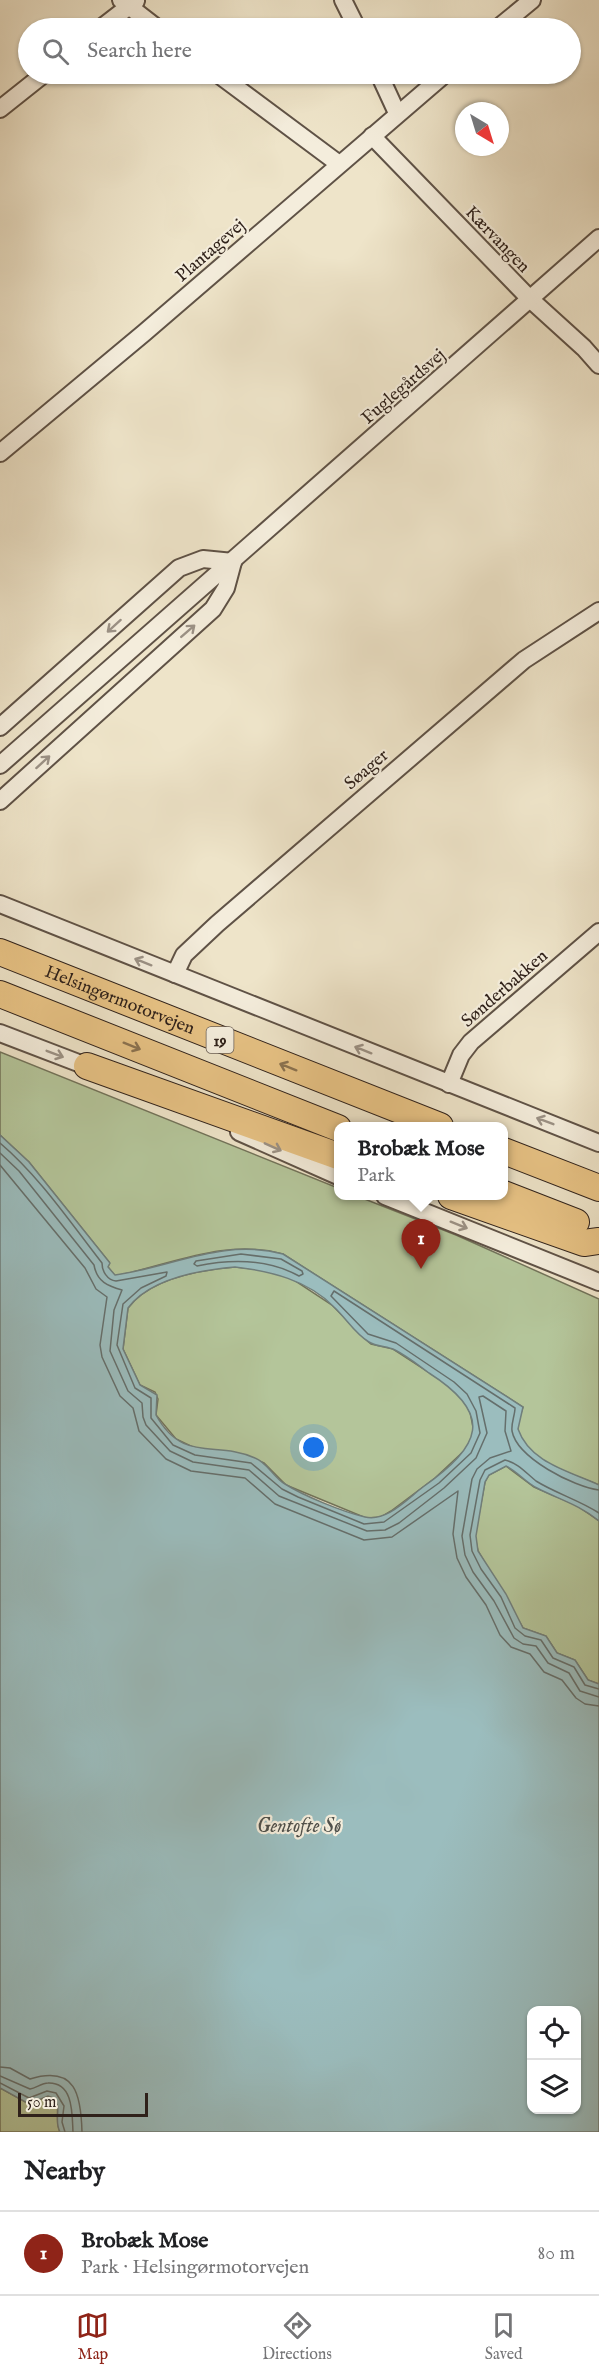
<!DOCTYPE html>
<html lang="en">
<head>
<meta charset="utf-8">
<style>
	:root { --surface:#fff; --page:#f6f6f6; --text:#202124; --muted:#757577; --line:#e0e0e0; --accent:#8f2418 }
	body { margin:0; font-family:"IM FELL English",serif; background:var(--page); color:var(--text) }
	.controls { position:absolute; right:18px; bottom:18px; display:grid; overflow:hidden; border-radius:12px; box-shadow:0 2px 4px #0004 }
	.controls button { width:54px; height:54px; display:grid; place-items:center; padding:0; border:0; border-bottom:2px solid var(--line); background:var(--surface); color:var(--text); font:30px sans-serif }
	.compass { position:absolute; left:455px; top:102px; width:54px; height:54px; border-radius:50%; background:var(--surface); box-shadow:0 2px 4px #0004; rotate:142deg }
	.scale { position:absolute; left:18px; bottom:15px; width:130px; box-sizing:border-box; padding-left:6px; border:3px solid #2f211a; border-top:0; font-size:16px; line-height:21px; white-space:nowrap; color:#2f211a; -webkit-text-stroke:4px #f4eddc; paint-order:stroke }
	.you { position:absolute; left:314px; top:1448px; width:21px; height:21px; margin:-15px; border:4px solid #fff; border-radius:50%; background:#1a73e8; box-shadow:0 0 0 9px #1a73e833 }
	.badge { display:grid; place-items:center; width:39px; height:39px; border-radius:50%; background:var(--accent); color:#fff; font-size:20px; font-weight:700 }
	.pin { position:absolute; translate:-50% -50px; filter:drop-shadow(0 2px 3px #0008) }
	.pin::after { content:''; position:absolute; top:32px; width:21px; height:18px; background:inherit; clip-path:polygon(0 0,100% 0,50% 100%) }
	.popup { position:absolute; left:334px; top:1122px; width:174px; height:78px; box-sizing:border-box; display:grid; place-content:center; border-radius:12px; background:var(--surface); filter:drop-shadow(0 2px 4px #0005); font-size:20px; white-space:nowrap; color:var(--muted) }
	.popup b { font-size:22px; color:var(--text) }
	.popup::after { content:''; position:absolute; left:50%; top:100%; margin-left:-12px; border:12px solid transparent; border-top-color:var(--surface) }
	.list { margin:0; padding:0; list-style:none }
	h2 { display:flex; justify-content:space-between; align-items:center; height:78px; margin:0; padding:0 24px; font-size:26px }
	h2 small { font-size:20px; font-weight:400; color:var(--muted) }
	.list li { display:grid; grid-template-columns:39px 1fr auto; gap:18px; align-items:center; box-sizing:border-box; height:84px; padding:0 24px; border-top:2px solid var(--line) }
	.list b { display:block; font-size:22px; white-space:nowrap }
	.list p { margin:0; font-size:20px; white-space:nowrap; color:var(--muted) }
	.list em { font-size:20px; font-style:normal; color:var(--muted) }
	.icon { flex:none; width:33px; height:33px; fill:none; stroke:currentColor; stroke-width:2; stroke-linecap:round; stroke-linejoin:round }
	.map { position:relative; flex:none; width:599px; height:2132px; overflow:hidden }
	.search { position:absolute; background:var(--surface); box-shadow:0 2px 4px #0004; left:18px; right:18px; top:18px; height:66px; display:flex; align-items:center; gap:15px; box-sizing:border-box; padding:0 21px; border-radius:33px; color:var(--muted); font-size:22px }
	.sheet { height:162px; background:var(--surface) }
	nav { display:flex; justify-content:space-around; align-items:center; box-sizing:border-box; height:84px; border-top:2px solid var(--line); background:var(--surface); font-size:16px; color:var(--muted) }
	nav a { display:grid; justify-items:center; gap:3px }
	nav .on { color:var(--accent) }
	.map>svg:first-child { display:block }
	.green { fill:#b4c59a; stroke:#72735a; stroke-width:1.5 }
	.water { fill:#9bbdbe; stroke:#707f7c; stroke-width:1.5; fill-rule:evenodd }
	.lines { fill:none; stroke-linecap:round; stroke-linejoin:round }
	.shore { stroke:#656f6c; stroke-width:1.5 }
	.minor-casing { stroke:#5f5246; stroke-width:20 }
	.highway-casing { stroke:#2f211a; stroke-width:28 }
	.minor { stroke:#f4eddc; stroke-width:16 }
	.highway { stroke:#e7c284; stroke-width:26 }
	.oneway { stroke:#9b9185 }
	.oneway2 { stroke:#8b724f }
	.labels { text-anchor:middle; stroke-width:4.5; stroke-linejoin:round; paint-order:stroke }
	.shield { fill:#f4eddc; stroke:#6a5e54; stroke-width:1.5 }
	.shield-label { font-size:16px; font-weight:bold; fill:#2f211a }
	.street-label { font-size:18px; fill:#2f211a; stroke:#f4eddc }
	.water-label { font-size:20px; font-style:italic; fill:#4f504b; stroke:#f4eddc }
</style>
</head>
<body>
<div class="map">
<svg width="599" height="2132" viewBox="0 0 599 2132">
	<rect width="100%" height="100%" fill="#eee4c9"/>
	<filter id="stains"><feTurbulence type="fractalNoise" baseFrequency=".00333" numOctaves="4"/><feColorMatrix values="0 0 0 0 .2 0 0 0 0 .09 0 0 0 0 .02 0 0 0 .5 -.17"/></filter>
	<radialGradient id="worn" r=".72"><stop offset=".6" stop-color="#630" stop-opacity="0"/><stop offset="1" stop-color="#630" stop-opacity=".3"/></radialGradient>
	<g class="green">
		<path d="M0 1052 338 1188V1196H357L456 1235 599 1299V1485C574 1474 523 1462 518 1430 517 1422 521 1414 523 1407L283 1254C224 1238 171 1265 115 1276L108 1267 109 1262 29 1162 0 1135Z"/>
		<path d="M235 1267 262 1270 291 1278 332 1305 364 1338 371 1344 393 1349 450 1386 462 1398 470 1412 474 1432 466 1449 435 1478 391 1511 381 1517 366 1518 286 1485 264 1463 242 1454 197 1449 176 1439 156 1415 158 1399 155 1392 140 1385 123 1349 128 1308C150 1278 200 1270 235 1267Z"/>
		<polygon points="506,1466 534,1487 576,1505 599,1521 599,1684 588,1680 575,1660 557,1653 546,1636 523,1628 478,1551 475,1536 485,1482 489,1475"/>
		<path d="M0 2088 29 2104 48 2096 53 2098C62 2107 54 2119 60 2132H0Z"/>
	</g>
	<path class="water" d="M0 1135 29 1162 110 1263 108 1267 115 1275C172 1267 223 1238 283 1254L523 1407 518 1429C530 1463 569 1471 599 1485V1521C580 1505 558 1499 537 1488 525 1482 517 1471 506 1466L489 1475 485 1482 476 1536 478 1551 506 1594 523 1628 546 1636 557 1653 575 1660 588 1680 599 1684V2132H60C53 2119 63 2107 53 2098L48 2096 29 2104 0 2088ZM235 1267C270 1271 308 1280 334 1307 346 1318 355 1334 369 1342 377 1347 387 1346 395 1350 407 1356 418 1365 429 1373 495 1415 481 1446 423 1487 407 1499 387 1522 365 1517 343 1512 304 1496 285 1484 273 1477 268 1463 255 1458 216 1440 183 1464 156 1415L157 1395 140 1385 123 1349 128 1308C150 1278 200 1270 235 1267ZM532 2010H576V2110H532Z"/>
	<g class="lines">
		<g class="shore">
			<path d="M0 1143C39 1176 70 1222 102 1263 102 1271 107 1280 116 1281L167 1272 166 1276 141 1288 123 1304 117 1345 135 1388 151 1398V1418L173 1445 195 1455 251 1463 282 1489 298 1497 364 1524 384 1522 439 1483 471 1453 480 1433 476 1411 467 1394 454 1382 396 1343 368 1334 331 1296 334 1291 515 1408C515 1415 511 1423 512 1431 517 1458 574 1487 599 1490"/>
			<path d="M0 1153 19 1171 94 1265C97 1282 108 1286 122 1290L114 1310 110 1351 128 1391 142 1403 143 1417 146 1425 170 1451 193 1462 249 1470 279 1496 367 1531 385 1530 399 1523 444 1488 476 1458 487 1433 479 1397 483 1396 506 1411 505 1431 511 1451 490 1458 477 1469 472 1479 462 1536 465 1555 473 1572 494 1601 514 1638 523 1644 536 1646 548 1663 569 1673 580 1691 599 1697"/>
			<polyline points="0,1165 85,1268 96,1289 107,1297 100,1345 102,1357 120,1396 133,1408 139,1431 166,1459 191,1471 245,1478 275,1504 364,1540 392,1537 458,1491 453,1534 457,1558 466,1577 486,1605 500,1635 511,1647 530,1654 544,1672 562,1680 576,1698 585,1704 599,1706"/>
			<path d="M241 1254 281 1259 302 1271 303 1274 299 1276C268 1259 231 1259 197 1266L194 1264 196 1261Z"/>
			<path d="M599 1513C579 1500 555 1493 536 1481 526 1473 518 1463 505 1460L485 1470 480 1480 470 1535 472 1551 481 1569 501 1597 515 1628 525 1636 541 1640 553 1658 574 1667 585 1685 599 1689"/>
			<path d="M0 2067 10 2068 30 2079C76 2065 81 2095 82 2132"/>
			<path d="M0 2076 30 2089C36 2088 42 2083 48 2083 74 2082 72 2115 73 2132"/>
			<polyline points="0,2083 29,2098 47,2091 56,2093 64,2106 62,2122 65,2132"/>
		</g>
		<defs>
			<g id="minor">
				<polyline points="121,0 157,28"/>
				<polyline points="343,0 357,28"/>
				<polyline points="101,28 136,1"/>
				<polyline points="498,28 532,0"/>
				<polyline points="218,74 339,164"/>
				<polyline points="379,74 397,113"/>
				<polyline points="0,109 44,74"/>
				<polyline points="372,136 530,299 584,348 599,365"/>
				<polyline points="0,453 144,333 445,74"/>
				<polyline points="0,727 179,568 203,559 233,562"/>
				<polyline points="0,765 599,238"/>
				<polyline points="0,801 213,609 226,588 233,562"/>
				<polyline points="0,904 599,1143"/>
				<polyline points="175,974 184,955 217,924 524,660 599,611"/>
				<polyline points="0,1033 94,1069"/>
				<polyline points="449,1084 461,1055 471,1042 599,932"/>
				<polyline points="239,1132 338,1176"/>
				<polyline points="385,1196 599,1282"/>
			</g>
			<g id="highway">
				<path id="s1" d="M0 952 440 1126"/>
				<polyline points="0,994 338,1128"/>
				<polyline points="87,1066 338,1156"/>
				<polyline points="504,1151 599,1188"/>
				<polyline points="504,1194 576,1222"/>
				<polyline points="451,1196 584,1243 599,1241"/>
			</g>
		</defs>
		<use href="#minor" class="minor-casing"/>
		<use href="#highway" class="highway-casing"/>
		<use href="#minor" class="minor"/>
		<use href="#highway" class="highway"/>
	</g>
	<defs><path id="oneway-shaft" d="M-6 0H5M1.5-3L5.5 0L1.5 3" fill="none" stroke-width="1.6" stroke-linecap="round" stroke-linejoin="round" transform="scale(1.5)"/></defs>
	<g class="oneway">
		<use href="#oneway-shaft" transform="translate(114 626) rotate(138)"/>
		<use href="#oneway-shaft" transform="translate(188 631) rotate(-41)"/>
		<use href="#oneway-shaft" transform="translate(43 762) rotate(-42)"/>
		<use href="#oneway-shaft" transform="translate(143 962) rotate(-158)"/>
		<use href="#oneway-shaft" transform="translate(363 1050) rotate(-158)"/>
		<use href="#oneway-shaft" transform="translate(55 1054) rotate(21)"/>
		<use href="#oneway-shaft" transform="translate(545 1121) rotate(-159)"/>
		<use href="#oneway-shaft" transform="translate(273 1147) rotate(24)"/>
		<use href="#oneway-shaft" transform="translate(459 1225) rotate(22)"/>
	</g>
	<g class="oneway2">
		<use href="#oneway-shaft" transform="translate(132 1046) rotate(22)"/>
		<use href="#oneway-shaft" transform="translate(288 1067) rotate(-158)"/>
	</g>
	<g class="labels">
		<rect class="shield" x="206.5" y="1027" width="27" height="26" rx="4.5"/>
		<g class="shield-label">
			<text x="220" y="1046">19</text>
		</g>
		<g class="street-label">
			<text transform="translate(498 239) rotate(46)" y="6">Kærvangen</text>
			<text transform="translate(210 250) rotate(-41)" y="6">Plantagevej</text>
			<text transform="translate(403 386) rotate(-41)" y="6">Fuglegårdsvej</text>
			<text transform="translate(366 769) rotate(-41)" y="6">Søager</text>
			<text transform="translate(504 988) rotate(-41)" y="6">Sønderbakken</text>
			<text dy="6" stroke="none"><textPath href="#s1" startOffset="129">Helsingørmotorvejen</textPath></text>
		</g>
		<g class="water-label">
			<text x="299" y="1832">Gentofte Sø</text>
		</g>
	</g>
	<rect width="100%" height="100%" filter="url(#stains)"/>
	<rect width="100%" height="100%" fill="url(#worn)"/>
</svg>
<div class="controls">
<button><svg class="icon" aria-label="locate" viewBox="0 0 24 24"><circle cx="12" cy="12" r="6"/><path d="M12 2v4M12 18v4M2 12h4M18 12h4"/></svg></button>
<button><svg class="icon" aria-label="layers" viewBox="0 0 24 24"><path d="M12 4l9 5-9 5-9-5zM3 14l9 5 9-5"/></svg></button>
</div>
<svg class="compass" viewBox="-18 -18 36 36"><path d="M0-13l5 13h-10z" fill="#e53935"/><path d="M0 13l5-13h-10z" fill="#757577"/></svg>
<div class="scale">50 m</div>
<div class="you"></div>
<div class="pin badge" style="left:421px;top:1269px">1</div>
<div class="popup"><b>Brobæk Mose</b>Park</div>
<div class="search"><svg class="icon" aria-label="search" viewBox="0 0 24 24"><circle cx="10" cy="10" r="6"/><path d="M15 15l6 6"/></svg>Search here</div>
</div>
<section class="sheet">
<h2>Nearby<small></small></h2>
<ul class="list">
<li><span class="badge">1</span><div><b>Brobæk Mose</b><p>Park · Helsingørmotorvejen</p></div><em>80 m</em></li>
</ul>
</section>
<nav>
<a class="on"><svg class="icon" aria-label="map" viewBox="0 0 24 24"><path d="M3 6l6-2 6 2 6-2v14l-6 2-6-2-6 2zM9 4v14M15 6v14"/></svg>Map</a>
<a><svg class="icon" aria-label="directions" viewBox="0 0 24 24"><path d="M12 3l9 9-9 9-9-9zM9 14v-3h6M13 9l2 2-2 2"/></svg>Directions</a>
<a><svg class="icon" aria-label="saved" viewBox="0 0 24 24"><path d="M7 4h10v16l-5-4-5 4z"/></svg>Saved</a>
</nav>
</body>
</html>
